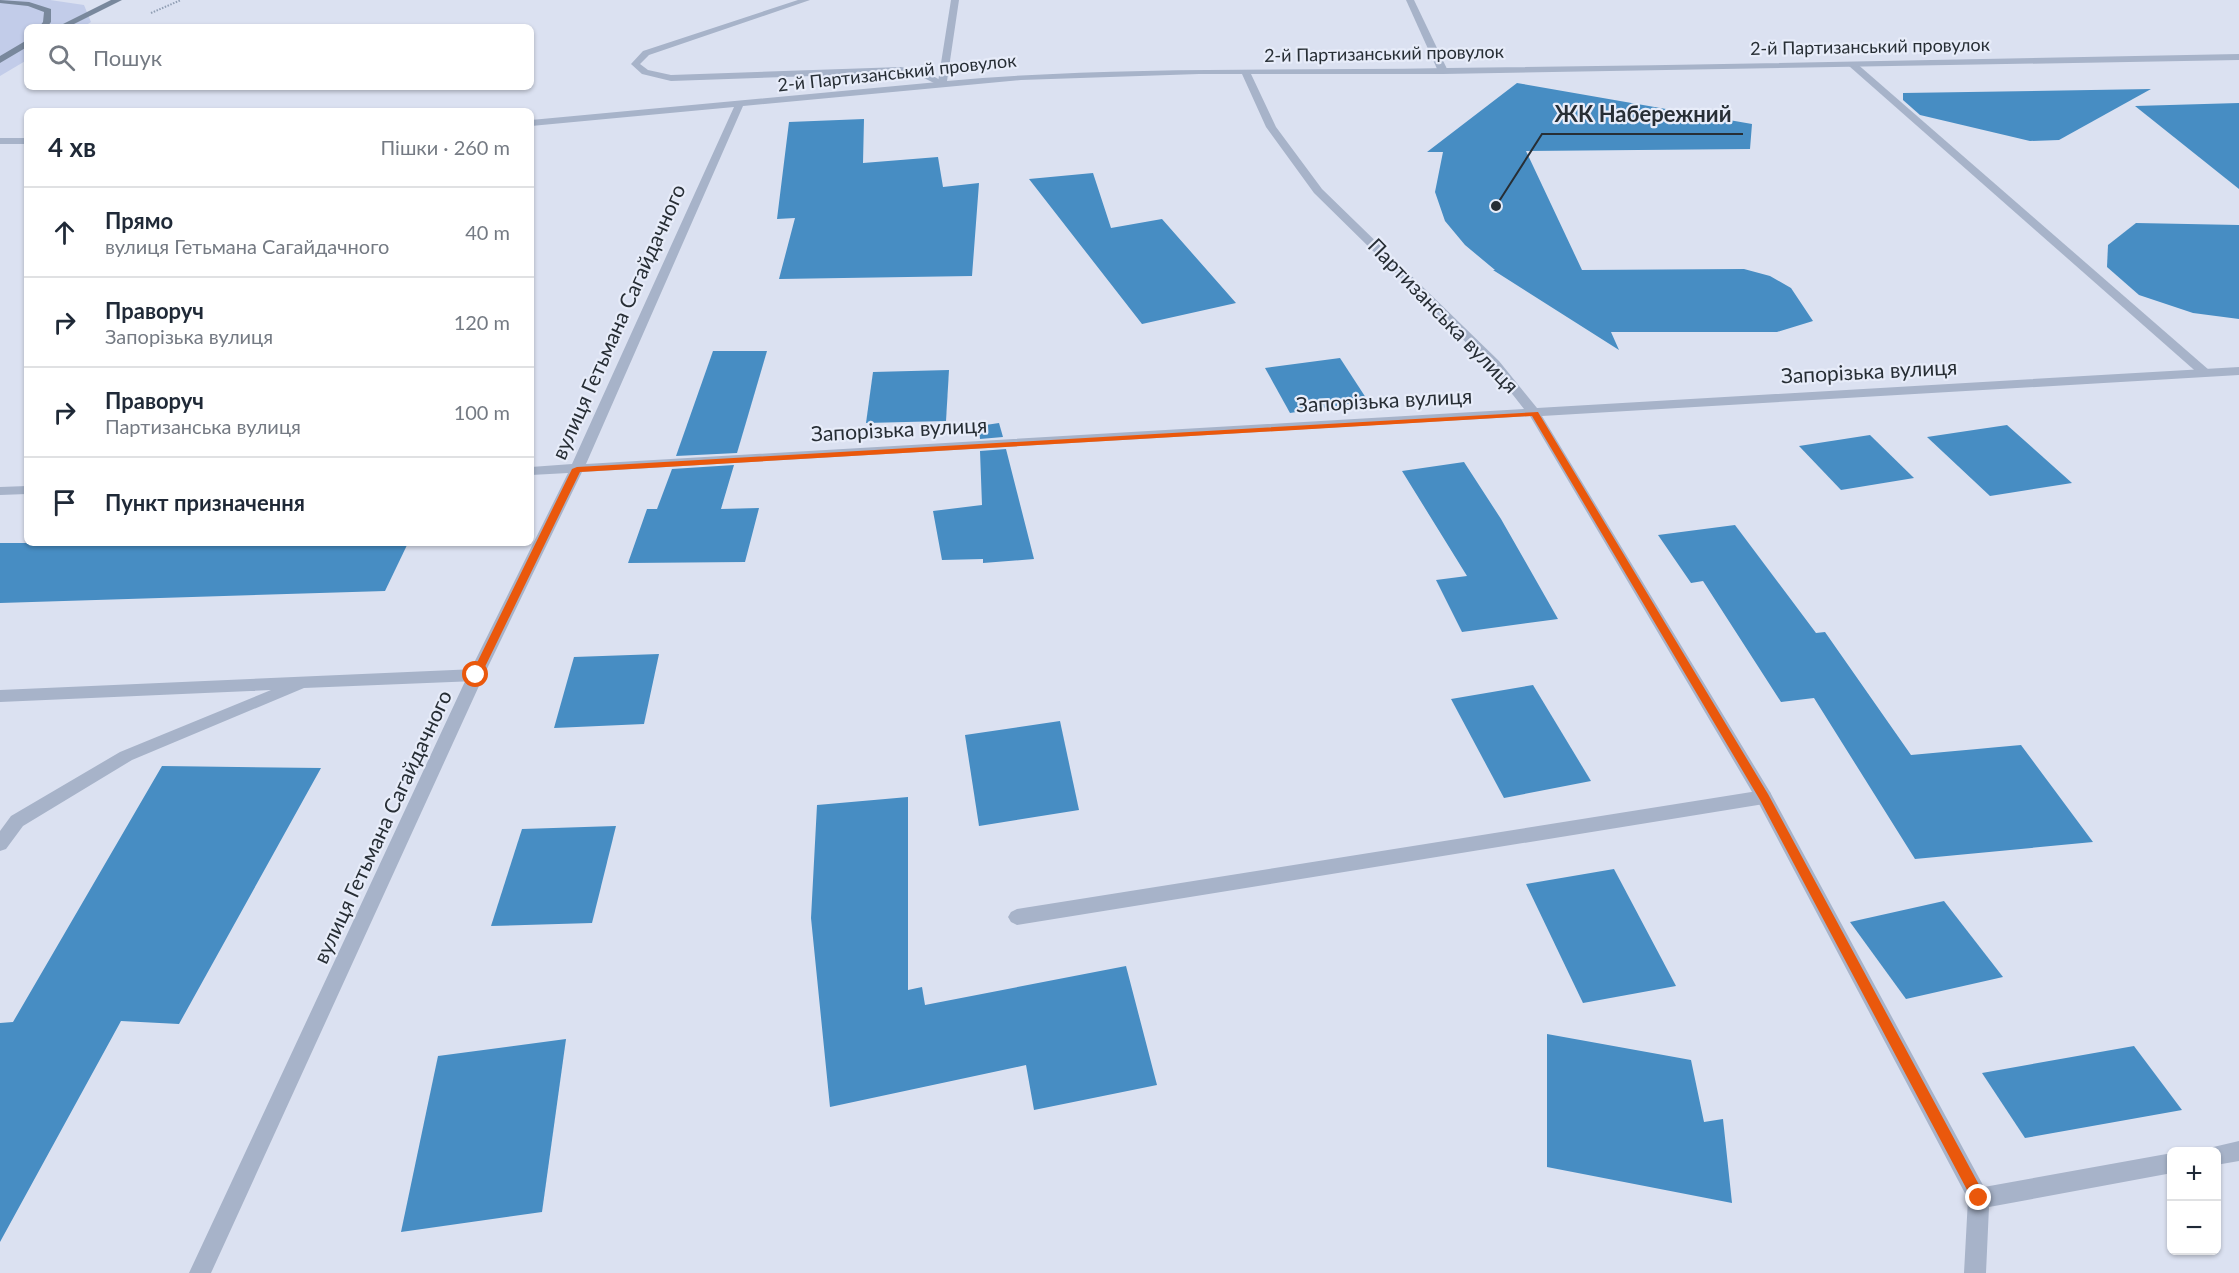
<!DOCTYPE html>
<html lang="uk">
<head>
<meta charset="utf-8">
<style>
	:root { --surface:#fff; --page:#f2f2f3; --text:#1f2937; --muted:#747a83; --line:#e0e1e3 }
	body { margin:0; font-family:Lato,sans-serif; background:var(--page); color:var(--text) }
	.controls { position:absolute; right:18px; bottom:18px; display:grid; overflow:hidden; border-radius:9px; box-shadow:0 2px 4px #0004 }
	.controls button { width:54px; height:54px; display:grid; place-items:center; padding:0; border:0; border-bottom:2px solid var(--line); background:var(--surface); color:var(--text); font:30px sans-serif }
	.stop { position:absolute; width:18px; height:18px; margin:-14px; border:4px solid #ea580c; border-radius:50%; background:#fff }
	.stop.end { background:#ea580c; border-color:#fff; box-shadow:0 2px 6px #0008 }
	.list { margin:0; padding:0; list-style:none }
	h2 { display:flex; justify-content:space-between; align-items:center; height:78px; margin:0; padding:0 24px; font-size:26px }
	h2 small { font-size:20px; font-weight:400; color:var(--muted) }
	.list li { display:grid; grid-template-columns:39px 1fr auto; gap:18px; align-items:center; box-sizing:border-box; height:90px; padding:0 24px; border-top:2px solid var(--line) }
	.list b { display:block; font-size:22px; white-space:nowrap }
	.list p { margin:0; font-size:20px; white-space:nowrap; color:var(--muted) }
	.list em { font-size:20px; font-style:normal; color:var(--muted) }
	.icon { flex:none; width:33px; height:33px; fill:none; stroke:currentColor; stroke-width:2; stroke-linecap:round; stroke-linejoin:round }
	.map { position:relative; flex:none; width:2239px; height:1273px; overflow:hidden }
	.search { position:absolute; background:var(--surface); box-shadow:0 2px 4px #0004; left:24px; top:24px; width:510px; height:66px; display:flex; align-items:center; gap:15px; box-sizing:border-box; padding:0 21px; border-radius:9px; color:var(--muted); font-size:22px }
	.panel { position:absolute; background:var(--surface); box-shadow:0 2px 4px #0004; left:24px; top:108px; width:510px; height:438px; border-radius:9px }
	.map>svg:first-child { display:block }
	.plaza { fill:#c2cce9 }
	.building { fill:#478dc3 }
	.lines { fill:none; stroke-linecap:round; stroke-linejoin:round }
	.path { stroke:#919fb4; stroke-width:2; stroke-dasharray:1.5 1.5; stroke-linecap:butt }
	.service { fill:#a7b3c9; fill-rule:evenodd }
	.minor { fill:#a7b3c9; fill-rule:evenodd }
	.secondary { fill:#79889c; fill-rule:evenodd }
	.route { fill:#ea580c }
	.labels { text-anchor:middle; stroke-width:4.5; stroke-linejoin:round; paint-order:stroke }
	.far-street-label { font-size:18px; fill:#272e35; stroke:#e7ecf9 }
	.street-label { font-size:21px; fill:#272e35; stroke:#e7ecf9 }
	.leader { fill:none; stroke:#272e35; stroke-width:2 }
	.callout-dot { fill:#272e35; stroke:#e7ecf9; stroke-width:2 }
	.callout-label { font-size:22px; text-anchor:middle; font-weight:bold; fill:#272e35; stroke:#e7ecf9; stroke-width:4.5; stroke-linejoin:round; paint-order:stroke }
</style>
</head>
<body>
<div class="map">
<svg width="2239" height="1273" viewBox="0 0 2239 1273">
	<rect width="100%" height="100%" fill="#dbe1f1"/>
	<polygon class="plaza" points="0,0 50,0 84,5 91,22 83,27 27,27 27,60 0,76"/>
	<g class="building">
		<polygon points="1517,83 1752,124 1750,149 1526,151 1582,270 1744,269 1770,276 1791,288 1813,321 1777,332 1611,332 1619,350 1493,270 1495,270 1465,245 1445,221 1435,192 1443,152 1427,152"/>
		<polygon points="2151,89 2059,140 2030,141 1920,115 1903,100 1903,93"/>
		<polygon points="2239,103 2239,189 2135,106"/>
		<polygon points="864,119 863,163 938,157 943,187 979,183 972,276 779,279 795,218 777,219 789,122"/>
		<polygon points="1093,173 1111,228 1162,219 1236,303 1142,324 1029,179"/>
		<polygon points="2136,223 2239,225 2239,319 2193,313 2139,295 2107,267 2108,245"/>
		<polygon points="713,351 767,351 737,453 676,456"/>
		<polygon points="1340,358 1368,401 1290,413 1265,368"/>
		<polygon points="949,370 946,421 866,423 873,372"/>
		<polygon points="999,423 1003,437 980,439 979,426"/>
		<polygon points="2007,425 2072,483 1990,496 1927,437"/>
		<polygon points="1870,435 1914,478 1841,490 1799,446"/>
		<polygon points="1006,449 1034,559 983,563 983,559 942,560 933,511 982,505 980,451"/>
		<polygon points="1464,462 1501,519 1558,619 1462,632 1436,580 1467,576 1402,471"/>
		<polygon points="734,465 721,509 759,508 745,562 628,563 647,509 657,509 672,469"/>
		<polygon points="1735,525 1816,633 1825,632 1911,755 2021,745 2093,842 1915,859 1814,698 1781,702 1703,581 1691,583 1658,535"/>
		<polygon points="0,543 408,543 385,591 0,603"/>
		<polygon points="659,654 644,724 554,728 574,657"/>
		<polygon points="1533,685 1591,781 1504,798 1451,699"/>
		<polygon points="1060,721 1079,810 979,826 965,735"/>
		<polygon points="162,766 321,768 179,1024 121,1021 0,1242 0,1023 13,1022"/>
		<polygon points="908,797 908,990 922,987 925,1005 1126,966 1157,1085 1034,1110 1026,1065 830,1107 811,918 817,805"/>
		<polygon points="616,826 592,923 491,926 522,829"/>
		<polygon points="1614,869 1676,986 1583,1003 1526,884"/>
		<polygon points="1944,901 2003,977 1906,999 1850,922"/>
		<polygon points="1547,1034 1691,1060 1704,1122 1723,1119 1732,1203 1547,1167"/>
		<polygon points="566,1039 542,1212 401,1232 438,1056"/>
		<polygon points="2134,1046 2182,1110 2025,1138 1982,1073"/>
	</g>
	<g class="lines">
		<polyline class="path" points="151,13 181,0"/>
		<g class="service">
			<polygon points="798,0 810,0 649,55 640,64 648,70 671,75 901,67 926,72 947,84 942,87 920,76 901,73 671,81 642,74 631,64 643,51"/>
			<polygon points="1406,0 1414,0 1448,71 1446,73 1438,71"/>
			<polygon points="1849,62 1855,62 2209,370 2209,376 2201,376 1849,66"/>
			<polygon points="476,669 481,671 484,675 481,679 476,681 304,688 132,760 23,826 6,849 0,851 0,831 11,816 120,752 271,690 0,702 0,690"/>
			<polygon points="1764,790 1770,792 1772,797 1770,802 1764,804 1017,925 1011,922 1008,917 1011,912 1017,909"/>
		</g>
		<g class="minor">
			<path d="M951 0H959L947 81C1113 66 1280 71 1447 68 1711 65 1975 59 2239 54V60L1443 74H1251L1276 127 1322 189 1499 361 1537 408 2239 367V375L1542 416 1770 792 1984 1187 2172 1153V1173L1989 1207 1986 1273H1964L1968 1199 1758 802 1530 416 582 472 484 675 211 1273H189L468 675 568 473 531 475V467L572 464 734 107 531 126V120L938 82ZM1199 74H1242L1266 127 1314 193 1491 367 1524 409 586 464 743 106 1021 80Z"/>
			<rect x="0" y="138" width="27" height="6"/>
			<polygon points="27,486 27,494 0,495 0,487"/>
			<polygon points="2239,1141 2239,1161 2216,1165 2216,1152 2207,1152 2209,1148"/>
		</g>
		<g class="secondary">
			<polygon points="0,0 29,2 51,9 51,22 47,27 39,27 43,22 44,12 28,6 0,3"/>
			<polygon points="111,0 122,0 68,27 57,27"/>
			<polygon points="27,40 27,47 0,63 0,56"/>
		</g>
	</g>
	<polygon class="route" points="1538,412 1768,794 1984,1194 1984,1203 1974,1203 1760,800 1532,416 580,472 481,675 476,679 471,675 572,469 577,467"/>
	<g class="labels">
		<g class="far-street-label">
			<text transform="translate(1870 47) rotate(-1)" y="6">2-й Партизанський провулок</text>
			<text transform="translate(1384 54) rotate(-1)" y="6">2-й Партизанський провулок</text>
			<text transform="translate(897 73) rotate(-6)" y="6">2-й Партизанський провулок</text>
		</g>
		<g class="street-label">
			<text transform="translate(1443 316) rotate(46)" y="7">Партизанська вулиця</text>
			<text transform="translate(619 322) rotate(-66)" y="7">вулиця Гетьмана Сагайдачного</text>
			<text transform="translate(1869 372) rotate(-3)" y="7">Запорізька вулиця</text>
			<text transform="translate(1384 401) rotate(-3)" y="7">Запорізька вулиця</text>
			<text transform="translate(899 430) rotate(-3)" y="7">Запорізька вулиця</text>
			<text transform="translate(383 827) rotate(-65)" y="7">вулиця Гетьмана Сагайдачного</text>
		</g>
	</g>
	<path class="leader" d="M1496 206L1542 134H1743"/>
	<circle class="callout-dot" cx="1496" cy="206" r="6"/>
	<g class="callout-label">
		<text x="1643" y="122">ЖК Набережний</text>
	</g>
</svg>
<div class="controls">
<button>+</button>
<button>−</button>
</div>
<div class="stop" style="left:476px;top:675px"></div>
<div class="stop end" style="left:1979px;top:1198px"></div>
<div class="search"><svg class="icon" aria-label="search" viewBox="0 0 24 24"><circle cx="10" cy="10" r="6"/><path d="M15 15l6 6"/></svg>Пошук</div>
<section class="panel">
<h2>4 хв<small>Пішки · 260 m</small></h2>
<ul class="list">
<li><svg class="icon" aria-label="ahead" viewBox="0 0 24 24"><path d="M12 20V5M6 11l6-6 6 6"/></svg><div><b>Прямо</b><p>вулиця Гетьмана Сагайдачного</p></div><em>40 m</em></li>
<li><svg class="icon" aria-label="right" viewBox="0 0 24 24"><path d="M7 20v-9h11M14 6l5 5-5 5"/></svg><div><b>Праворуч</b><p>Запорізька вулиця</p></div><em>120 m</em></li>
<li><svg class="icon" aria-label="right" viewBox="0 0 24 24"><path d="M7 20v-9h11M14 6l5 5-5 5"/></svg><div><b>Праворуч</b><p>Партизанська вулиця</p></div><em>100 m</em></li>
<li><svg class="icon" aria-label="arrive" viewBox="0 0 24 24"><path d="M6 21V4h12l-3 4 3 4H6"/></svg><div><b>Пункт призначення</b></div></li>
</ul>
</section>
</div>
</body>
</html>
